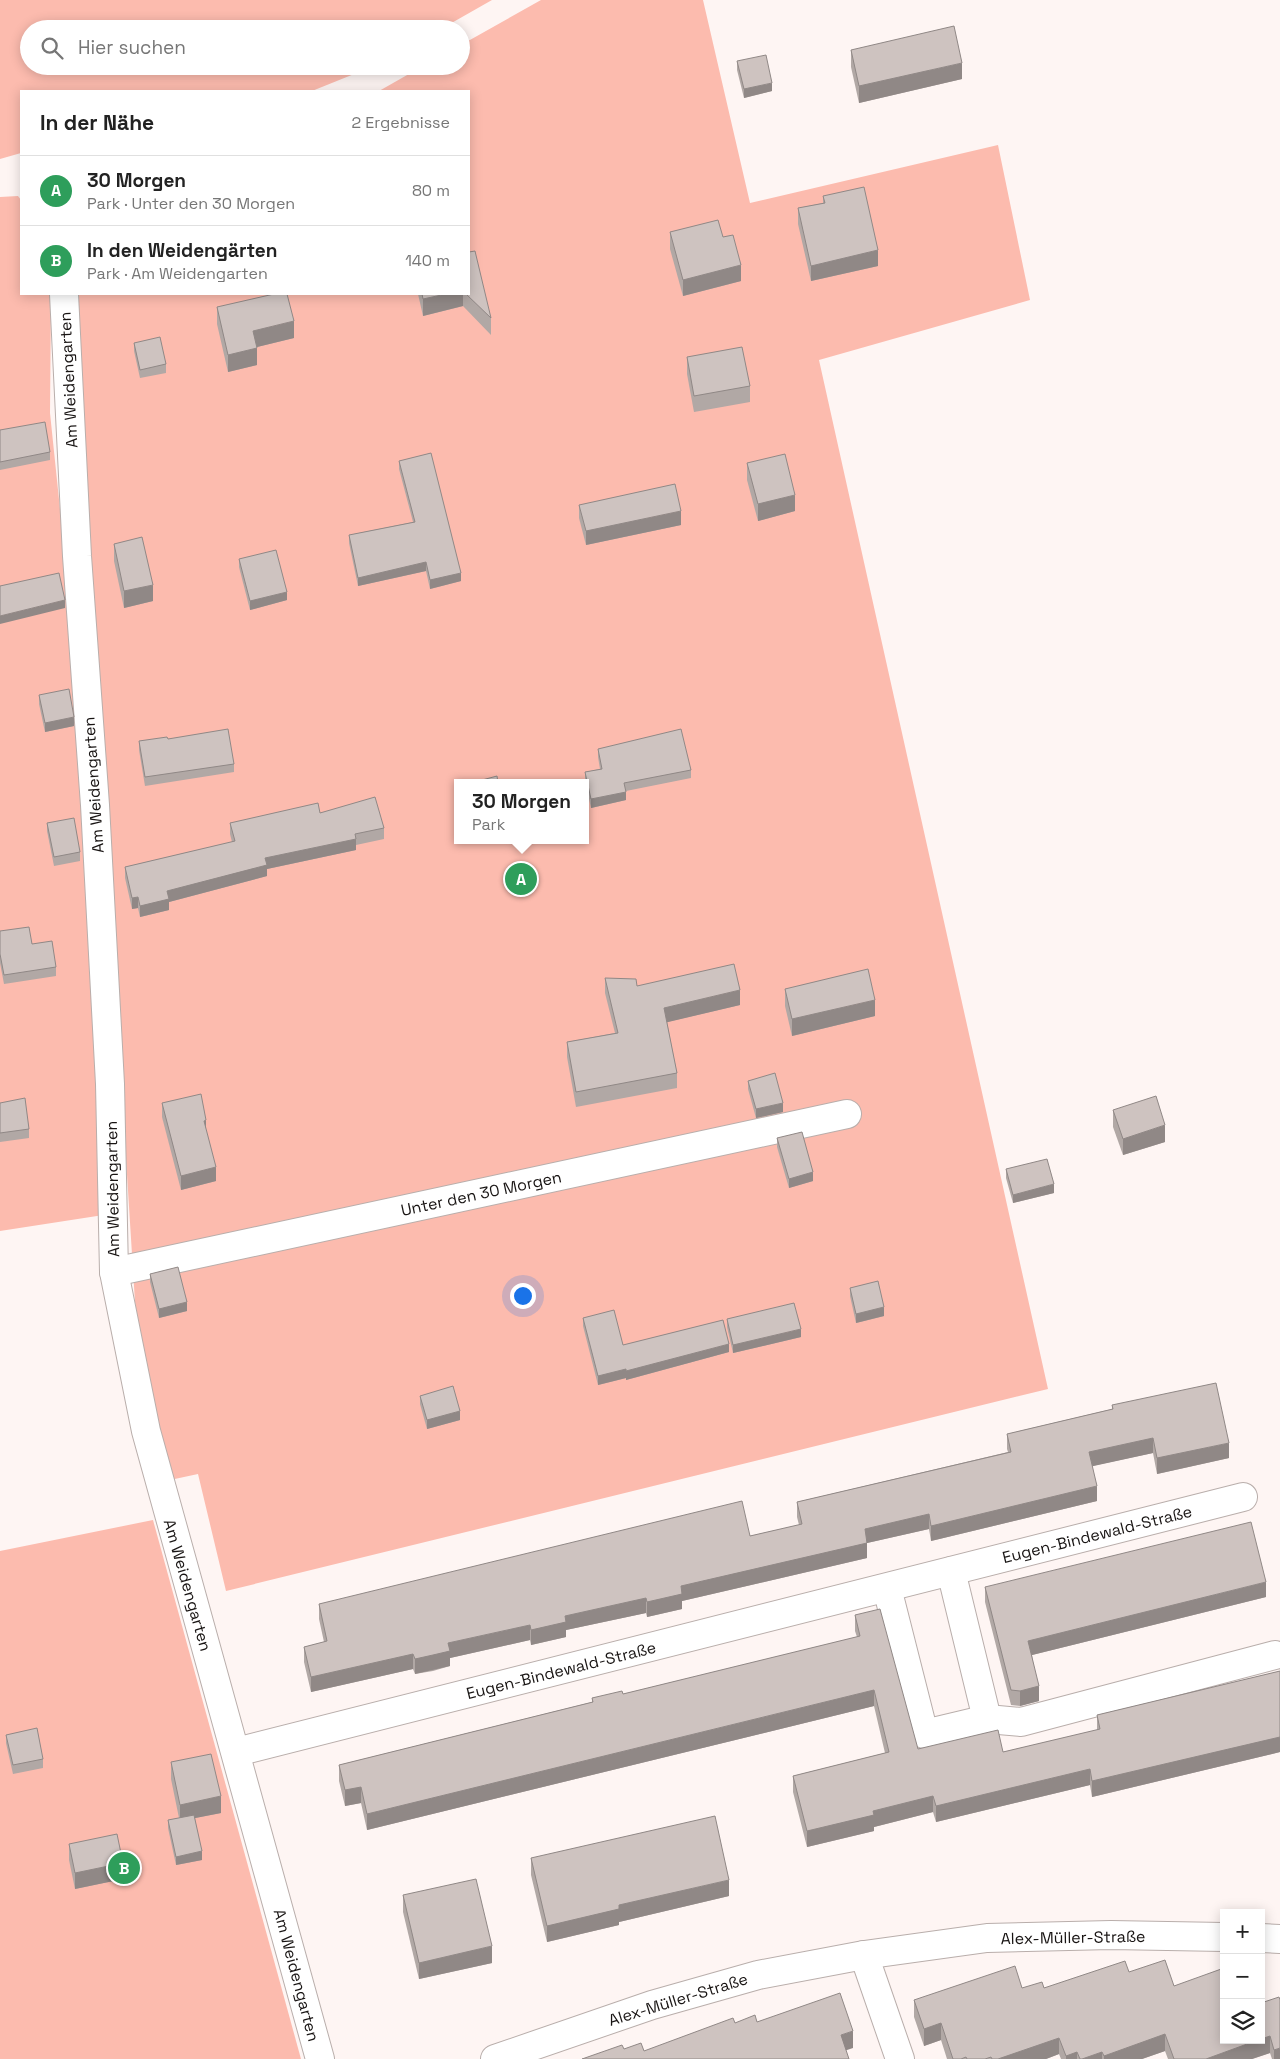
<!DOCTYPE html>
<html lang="de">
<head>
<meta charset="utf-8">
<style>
	:root { --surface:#fff; --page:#f6f6f6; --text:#222; --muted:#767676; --line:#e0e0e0; --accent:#2c617d }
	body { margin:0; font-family:"Space Grotesk",sans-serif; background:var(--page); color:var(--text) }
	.controls { position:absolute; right:15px; bottom:15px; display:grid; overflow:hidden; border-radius:0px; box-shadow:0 2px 12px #0003 }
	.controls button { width:45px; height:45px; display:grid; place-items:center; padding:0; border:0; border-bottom:1px solid var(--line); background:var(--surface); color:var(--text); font:25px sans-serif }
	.you { position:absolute; left:522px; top:1295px; width:18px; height:18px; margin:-12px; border:4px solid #fff; border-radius:50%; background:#1a73e8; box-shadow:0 0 0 8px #1a73e833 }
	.badge { display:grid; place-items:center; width:32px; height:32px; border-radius:50%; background:var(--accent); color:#fff; font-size:16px; font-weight:700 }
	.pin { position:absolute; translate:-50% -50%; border:2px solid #fff; box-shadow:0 1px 5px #0006 }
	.popup { position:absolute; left:454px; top:779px; width:135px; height:65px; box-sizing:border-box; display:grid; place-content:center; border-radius:0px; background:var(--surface); filter:drop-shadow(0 1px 4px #0005); font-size:16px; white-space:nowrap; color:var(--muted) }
	.popup b { font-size:19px; color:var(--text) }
	.popup::after { content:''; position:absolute; left:50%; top:100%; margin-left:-10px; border:10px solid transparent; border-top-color:var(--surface) }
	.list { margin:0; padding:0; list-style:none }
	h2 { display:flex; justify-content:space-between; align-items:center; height:65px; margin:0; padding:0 20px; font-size:21px }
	h2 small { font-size:16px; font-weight:400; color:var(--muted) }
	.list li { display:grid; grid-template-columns:32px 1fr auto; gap:15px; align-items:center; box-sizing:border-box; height:70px; padding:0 20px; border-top:1px solid var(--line) }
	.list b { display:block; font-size:19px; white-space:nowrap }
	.list p { margin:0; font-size:16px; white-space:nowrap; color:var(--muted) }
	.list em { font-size:16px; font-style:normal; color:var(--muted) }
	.icon { flex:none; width:28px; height:28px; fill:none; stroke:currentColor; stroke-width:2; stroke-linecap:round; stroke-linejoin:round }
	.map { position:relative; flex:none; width:1280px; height:2059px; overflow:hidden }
	.search { position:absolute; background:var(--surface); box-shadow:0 2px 12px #0003; left:20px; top:20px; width:450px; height:55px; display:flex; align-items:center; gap:12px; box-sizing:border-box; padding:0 18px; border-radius:28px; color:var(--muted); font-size:19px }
	.panel { position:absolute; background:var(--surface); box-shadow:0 2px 12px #0003; left:20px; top:90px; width:450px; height:205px; border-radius:0px }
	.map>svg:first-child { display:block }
	.green { fill:#fcbbae; fill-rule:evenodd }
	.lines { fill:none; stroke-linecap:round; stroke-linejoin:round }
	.minor-casing { stroke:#b9aeab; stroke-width:30 }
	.minor { stroke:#fff; stroke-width:28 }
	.wall { fill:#b1a8a5 }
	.shaded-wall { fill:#908886 }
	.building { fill:#cec3c0; stroke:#908886 }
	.labels { text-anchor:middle; stroke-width:4.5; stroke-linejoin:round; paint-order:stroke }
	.street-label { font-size:16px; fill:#181413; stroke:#fff }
</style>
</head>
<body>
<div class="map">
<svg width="1280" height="2059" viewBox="0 0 1280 2059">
	<rect width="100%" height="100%" fill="#fef5f3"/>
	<g class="green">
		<polygon points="0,0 492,0 441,29 29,29 29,66 374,66 312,91 21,91 21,153 0,159"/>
		<path d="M541 0H703L750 203 998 145 1030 300 819 360 1048 1389 226 1591 198 1474 170 1480 149 1391 135 1302 100 744 76 294H469V91H379L423 66H461V45ZM457 783H585V840H457Z"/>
		<polygon points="18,196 21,200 21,294 51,294 50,413 65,557 110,1214 0,1231 0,197"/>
		<polygon points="153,1520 301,2059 0,2059 0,1551"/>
	</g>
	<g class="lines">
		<defs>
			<g id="minor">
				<polyline points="64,294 77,556 95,805 110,1084 114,1272 146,1431 320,2059"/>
				<polyline points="114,1272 847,1114"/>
				<polyline points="951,1571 987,1719 1021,1722 1275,1655"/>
				<polyline points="887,1588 924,1734 987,1719"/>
				<polyline points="236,1752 1243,1497"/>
				<polyline points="1261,1938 1280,1939"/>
				<polyline points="864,1955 900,2059"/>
				<polyline points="495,2059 652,2005 758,1975 864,1955 987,1938 1111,1935 1224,1937"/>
			</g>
		</defs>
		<use href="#minor" class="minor-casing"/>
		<use href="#minor" class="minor"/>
	</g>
	<g class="wall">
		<polygon points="851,50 962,79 859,103 851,67"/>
		<polygon points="737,61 772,91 744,98 737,70"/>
		<polygon points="823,196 878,266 811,281 798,224 798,208 823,203"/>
		<polygon points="670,232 723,237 741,281 683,296 670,249"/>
		<polygon points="418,294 469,294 491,318 491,335 463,306 423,316"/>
		<polygon points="217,307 294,338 257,347 257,365 228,372 217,324"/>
		<polygon points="134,343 166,364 166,373 140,378 134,351"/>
		<polygon points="687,357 750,386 750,402 694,412 687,374"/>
		<polygon points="0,430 50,452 50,460 0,470"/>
		<polygon points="399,461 461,581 430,589 426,571 358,586 349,543 349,535 413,522 399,469"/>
		<polygon points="747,463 795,511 758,521 747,480"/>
		<polygon points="579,505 681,525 586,545 579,518"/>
		<polygon points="114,544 153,601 124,608 114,561"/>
		<polygon points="239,559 287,600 250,610 239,567"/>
		<polygon points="39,695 74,726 45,732 39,704"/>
		<polygon points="168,739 234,764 234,772 145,786 139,750 139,741"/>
		<polygon points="598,749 691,770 691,778 626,791 626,800 591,808 585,780 585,772 600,769 598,757"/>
		<polygon points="320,813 384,828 384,839 356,845 356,850 267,869 267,876 169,902 169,910 140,917 138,908 132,909 125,878 125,867 232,842 230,834 230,823"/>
		<polygon points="47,823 80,852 80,861 54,866 47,831"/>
		<polygon points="0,931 32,944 56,967 56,976 4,984 0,963"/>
		<polygon points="605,978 637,986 740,1005 667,1022 677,1073 677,1088 576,1107 567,1057 567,1042 615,1033 605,993"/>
		<polygon points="785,989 875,1016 792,1036 785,1006"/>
		<polygon points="748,1081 783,1112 756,1118 748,1089"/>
		<polygon points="0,1103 29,1129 29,1138 0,1142"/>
		<polygon points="162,1103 206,1131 216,1181 181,1190 162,1117"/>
		<polygon points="1113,1110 1165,1142 1123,1155 1113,1127"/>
		<polygon points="777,1138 813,1181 789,1188 777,1147"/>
		<polygon points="1006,1169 1054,1193 1013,1203 1006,1178"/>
		<polygon points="150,1274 187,1311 159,1318 150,1282"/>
		<polygon points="850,1288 884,1316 856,1323 850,1296"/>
		<polygon points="583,1318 623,1345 729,1352 626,1380 626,1378 598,1385 583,1326"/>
		<polygon points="727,1319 801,1337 733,1353 727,1327"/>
		<polygon points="420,1396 460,1420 427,1429 420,1404"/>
		<polygon points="1112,1405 1229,1458 1157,1474 1153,1453 1092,1466 1097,1501 931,1541 929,1529 867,1543 867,1558 682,1601 682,1609 647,1617 646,1613 566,1630 566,1637 531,1645 530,1640 450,1658 450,1666 433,1671 415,1674 413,1669 311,1692 304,1662 304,1647 324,1642 319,1619 319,1604 750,1536 799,1525 797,1517 797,1502 1008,1452 1007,1449 1007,1434 1112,1409"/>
		<polygon points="985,1587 1266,1597 1032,1655 1039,1701 1020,1706 1011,1705 985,1602"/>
		<polygon points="855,1615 918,1749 1003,1752 1097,1730 1097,1715 1280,1671 1280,1752 1092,1797 1090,1785 936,1822 933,1812 874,1827 874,1831 807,1847 793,1792 793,1776 885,1753 874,1706 367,1830 361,1803 345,1806 339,1781 339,1765 592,1702 592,1698 623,1694 857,1637 855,1631"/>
		<polygon points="6,1735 43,1759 43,1768 13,1774 6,1743"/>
		<polygon points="171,1762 221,1813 195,1818 202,1860 176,1865 168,1828 168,1820 179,1818 171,1779"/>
		<polygon points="69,1844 123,1879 75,1889 69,1860"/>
		<polygon points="531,1858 729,1896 619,1922 619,1925 547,1942 531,1875"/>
		<polygon points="403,1895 492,1963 419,1979 403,1912"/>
		<polygon points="1129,1972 1174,1986 1224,2040 1261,2003 1280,2059 1272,2059 1270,2053 1252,2059 1168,2059 1165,2051 1142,2059 1061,2059 1059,2054 1046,2059 947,2059 941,2040 924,2046 914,2017 914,2000 1022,1988 1044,1988"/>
	</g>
	<g class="shaded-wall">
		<polygon points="962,63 962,79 859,103 859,86"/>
		<polygon points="772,83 772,91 744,98 744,89"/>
		<polygon points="878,250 878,266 811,281 811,266"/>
		<polygon points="741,265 741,281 683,296 683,280"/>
		<polygon points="446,294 463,294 463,306 423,316 423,299"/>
		<polygon points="294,321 294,338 253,348 253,331"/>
		<polygon points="257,348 257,365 228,372 228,355"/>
		<polygon points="795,495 795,511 758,521 758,504"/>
		<polygon points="681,511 681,525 586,545 586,531"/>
		<polygon points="426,562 426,571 358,586 358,578"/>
		<polygon points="461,573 461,581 430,589 430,580"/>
		<polygon points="153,585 153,601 124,608 124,591"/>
		<polygon points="287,592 287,600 250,610 250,601"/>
		<polygon points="65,600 65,608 0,624 0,616"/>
		<polygon points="74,717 74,726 45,732 45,723"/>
		<polygon points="626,792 626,800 591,808 591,799"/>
		<polygon points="356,839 356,850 267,869 267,876 169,902 169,910 140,917 140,906 167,891 265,858"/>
		<polygon points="138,897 138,908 132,909 132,898"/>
		<polygon points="740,990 740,1005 664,1023 664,1008"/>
		<polygon points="875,1000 875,1016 792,1036 792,1019"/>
		<polygon points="783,1103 783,1112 756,1118 756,1109"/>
		<polygon points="206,1120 206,1134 204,1121"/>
		<polygon points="1165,1125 1165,1142 1123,1155 1123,1139"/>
		<polygon points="216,1167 216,1181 181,1190 181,1176"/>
		<polygon points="813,1172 813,1181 789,1188 789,1179"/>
		<polygon points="1054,1184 1054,1193 1013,1203 1013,1195"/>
		<polygon points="187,1302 187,1311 159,1318 159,1309"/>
		<polygon points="884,1307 884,1316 856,1323 856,1314"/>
		<polygon points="801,1329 801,1337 733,1353 733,1345"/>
		<polygon points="729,1344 729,1352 626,1380 626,1371"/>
		<polygon points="626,1369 626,1378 598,1385 598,1376"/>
		<polygon points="460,1411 460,1420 427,1429 427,1420"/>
		<polygon points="1153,1438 1153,1453 1089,1467 1089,1452"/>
		<polygon points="1229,1443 1229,1458 1157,1474 1157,1458"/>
		<polygon points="1097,1486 1097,1501 931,1541 931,1526"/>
		<polygon points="929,1514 929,1529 867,1543 867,1558 682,1601 682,1609 647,1617 647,1602 681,1586 865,1529"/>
		<polygon points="1266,1582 1266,1597 1028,1656 1028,1641"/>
		<polygon points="646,1598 646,1613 566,1630 566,1637 531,1645 531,1630 565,1616"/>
		<polygon points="530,1625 530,1640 450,1658 450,1666 415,1674 415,1659 448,1643"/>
		<polygon points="413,1654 413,1669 311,1692 311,1677"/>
		<polygon points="1039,1686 1039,1701 1020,1706 1020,1691"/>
		<polygon points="874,1690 874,1706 367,1830 367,1814"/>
		<polygon points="1280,1737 1280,1752 1092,1797 1092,1781"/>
		<polygon points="1090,1769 1090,1785 936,1822 936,1806"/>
		<polygon points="361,1787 361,1803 345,1806 345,1790"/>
		<polygon points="221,1796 221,1813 180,1821 180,1805"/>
		<polygon points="933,1796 933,1812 874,1827 874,1831 807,1847 807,1831 873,1811"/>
		<polygon points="202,1851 202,1860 176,1865 176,1857"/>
		<polygon points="123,1863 123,1879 75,1889 75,1873"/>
		<polygon points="729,1880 729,1896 619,1922 619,1925 547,1942 547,1926 619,1905"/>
		<polygon points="492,1946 492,1963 419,1979 419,1963"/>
		<polygon points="941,2023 941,2040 924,2046 924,2029"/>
		<polygon points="853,2031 853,2048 841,2052 841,2035"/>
		<polygon points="1165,2034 1165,2051 1142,2059 1104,2059 1104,2056"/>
		<polygon points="1270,2036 1270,2053 1252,2059 1206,2059 1258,2040 1261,2040 1261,2039"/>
		<polygon points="1059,2038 1059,2054 1046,2059 998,2059"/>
		<polygon points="1280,2048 1280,2059 1274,2059 1274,2050"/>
		<polygon points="1077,2052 1077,2059 1066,2059 1066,2056"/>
		<polygon points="1102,2052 1102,2059 1082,2059"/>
	</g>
	<g class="building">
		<polygon points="954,26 962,63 859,86 851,50"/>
		<polygon points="766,55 772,83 744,89 737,61"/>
		<polygon points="864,187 878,250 811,266 798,208 825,203 823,196"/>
		<polygon points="718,220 723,237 733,235 741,265 683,280 670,232"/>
		<polygon points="475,251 491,318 466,294 469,294 469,252"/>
		<polygon points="274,294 287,294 294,321 253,331 257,348 228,355 217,307"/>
		<polygon points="422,294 446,294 423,299"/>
		<polygon points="160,337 166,364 140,370 134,343"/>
		<polygon points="742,347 750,386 694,396 687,357"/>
		<polygon points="45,422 50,452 0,462 0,430"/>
		<polygon points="431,453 461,573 430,580 426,562 358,578 349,535 415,522 399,461"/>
		<polygon points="785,454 795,495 758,504 747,463"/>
		<polygon points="675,484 681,511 586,531 579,505"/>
		<polygon points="142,537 153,585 124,591 114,544"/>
		<polygon points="276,550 287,592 250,601 239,559"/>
		<polygon points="59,573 65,600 0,616 0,586"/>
		<polygon points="69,689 74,717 45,723 39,695"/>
		<polygon points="228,729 234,764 145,777 139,741 167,737 168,739"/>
		<polygon points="681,729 691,770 624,783 626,792 591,799 585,772 602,769 598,749"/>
		<polygon points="497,776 498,783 471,783"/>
		<polygon points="375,797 384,828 355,834 356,839 265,858 267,865 167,891 169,899 140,906 138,897 132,898 125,867 235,841 230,823 318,803 320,813"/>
		<polygon points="74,818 80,852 54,857 47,823"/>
		<polygon points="29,927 32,944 52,941 56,967 4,975 0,954 0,931"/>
		<polygon points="734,964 740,990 664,1008 677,1073 576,1092 567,1042 618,1033 605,978 636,979 637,986"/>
		<polygon points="868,969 875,1000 792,1019 785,989"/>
		<polygon points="775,1073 783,1103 756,1109 748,1081"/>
		<polygon points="201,1094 206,1120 204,1121 216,1167 181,1176 162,1103"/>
		<polygon points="1156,1096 1165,1125 1123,1139 1113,1110"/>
		<polygon points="25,1098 29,1129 0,1133 0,1103"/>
		<polygon points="802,1132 813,1172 789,1179 777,1138"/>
		<polygon points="1047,1159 1054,1184 1013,1195 1006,1169"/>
		<polygon points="178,1267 187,1302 159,1309 150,1274"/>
		<polygon points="878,1281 884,1307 856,1314 850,1288"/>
		<polygon points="794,1303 801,1329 733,1345 727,1319"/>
		<polygon points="614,1310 623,1345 723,1320 729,1344 626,1371 626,1369 598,1376 583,1318"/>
		<polygon points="1216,1383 1229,1443 1157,1458 1153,1438 1089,1452 1097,1486 931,1526 929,1514 865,1529 867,1543 681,1586 682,1594 647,1602 646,1598 565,1616 566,1622 531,1630 530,1625 448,1643 450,1651 433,1655 415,1659 413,1654 311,1677 304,1647 327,1641 319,1604 742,1501 750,1536 802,1524 797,1502 1011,1452 1007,1434 1113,1409 1112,1405"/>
		<polygon points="453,1386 460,1411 427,1420 420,1396"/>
		<polygon points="1251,1522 1266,1582 1028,1641 1039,1686 1020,1691 1011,1690 985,1587"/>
		<polygon points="880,1609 918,1749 998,1730 1003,1752 1100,1729 1097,1715 1280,1671 1280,1737 1092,1781 1090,1769 936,1806 933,1796 873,1811 874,1815 807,1831 793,1776 889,1752 874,1690 367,1814 361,1787 345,1790 339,1765 593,1702 592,1698 622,1691 623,1694 860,1636 855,1615"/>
		<polygon points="37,1728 43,1759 13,1765 6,1735"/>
		<polygon points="211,1754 221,1796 180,1805 171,1762"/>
		<polygon points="194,1815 202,1851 176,1857 168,1820"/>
		<polygon points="715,1816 729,1880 619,1905 619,1909 547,1926 531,1858"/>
		<polygon points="117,1834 123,1863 75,1873 69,1844"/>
		<polygon points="476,1879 492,1946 419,1963 403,1895"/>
		<polygon points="1165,1960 1174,1986 1224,1968 1224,2040 1258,2040 1206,2059 1174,2059 1165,2034 1104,2056 1102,2052 1082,2059 1080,2059 1077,2052 1066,2056 1059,2038 998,2059 992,2059 991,2057 985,2059 967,2059 966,2057 961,2059 953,2059 941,2023 924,2029 914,2000 1015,1966 1022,1988 1042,1982 1044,1988 1125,1961 1129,1972"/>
		<polygon points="840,1993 853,2031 841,2035 849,2059 582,2059 622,2045 624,2049 641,2043 644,2051 733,2018 735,2023 755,2015 757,2022"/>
		<polygon points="1279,1997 1280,2000 1280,2048 1274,2050 1270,2036 1261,2039 1261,2003"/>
	</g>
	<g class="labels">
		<g class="street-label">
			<text transform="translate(68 380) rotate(-93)" y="6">Am Weidengarten</text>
			<text transform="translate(93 785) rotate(-94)" y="6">Am Weidengarten</text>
			<text transform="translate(112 1189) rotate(-91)" y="6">Am Weidengarten</text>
			<text transform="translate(481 1193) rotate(-12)" y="6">Unter den 30 Morgen</text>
			<text transform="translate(1097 1534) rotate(-14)" y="6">Eugen-Bindewald-Straße</text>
			<text transform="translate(188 1585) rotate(74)" y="6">Am Weidengarten</text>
			<text transform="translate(561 1670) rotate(-14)" y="6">Eugen-Bindewald-Straße</text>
			<text transform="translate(1073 1937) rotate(-1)" y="6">Alex-Müller-Straße</text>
			<text transform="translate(297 1975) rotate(75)" y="6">Am Weidengarten</text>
			<text transform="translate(678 1999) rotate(-17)" y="6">Alex-Müller-Straße</text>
		</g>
	</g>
</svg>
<div class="controls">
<button>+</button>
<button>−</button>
<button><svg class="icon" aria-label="layers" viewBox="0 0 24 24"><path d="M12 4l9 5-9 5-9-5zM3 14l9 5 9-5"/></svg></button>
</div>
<div class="you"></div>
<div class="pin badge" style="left:521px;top:879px;background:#2e9e5b">A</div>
<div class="popup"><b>30 Morgen</b>Park</div>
<div class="pin badge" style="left:124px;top:1868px;background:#2e9e5b">B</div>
<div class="search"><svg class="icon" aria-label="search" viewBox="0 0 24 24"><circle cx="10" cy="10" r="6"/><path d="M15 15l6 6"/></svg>Hier suchen</div>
<section class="panel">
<h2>In der Nähe<small>2 Ergebnisse</small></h2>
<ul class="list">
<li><span class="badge" style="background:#2e9e5b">A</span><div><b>30 Morgen</b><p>Park · Unter den 30 Morgen</p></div><em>80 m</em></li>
<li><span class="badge" style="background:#2e9e5b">B</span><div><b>In den Weidengärten</b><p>Park · Am Weidengarten</p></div><em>140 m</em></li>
</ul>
</section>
</div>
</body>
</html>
